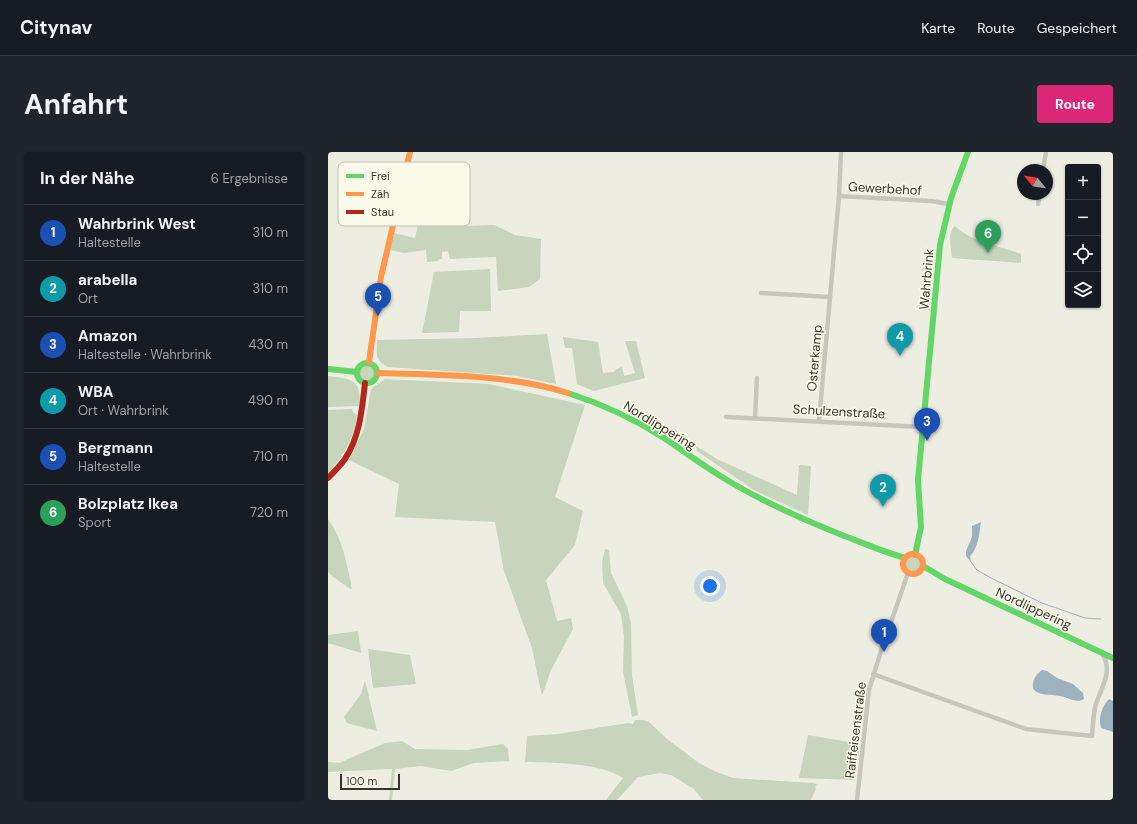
<!DOCTYPE html>
<html lang="de">
<head>
<meta charset="utf-8">
<style>
	:root { --surface:#171b24; --page:#20242c; --text:#f1f3f6; --muted:#9ea1a6; --line:#363941; --accent:#db2777 }
	body { margin:0; font-family:"DM Sans",sans-serif; background:var(--page); color:var(--text) }
	.controls { position:absolute; right:12px; top:12px; display:grid; overflow:hidden; border-radius:4px; box-shadow:0 1px 3px #0004 }
	.controls button { width:36px; height:36px; display:grid; place-items:center; padding:0; border:0; border-bottom:1px solid var(--line); background:var(--surface); color:var(--text); font:20px sans-serif }
	.compass { position:absolute; left:689px; top:12px; width:36px; height:36px; border-radius:50%; background:var(--surface); box-shadow:0 1px 3px #0004; rotate:300deg }
	.scale { position:absolute; left:12px; bottom:10px; width:60px; box-sizing:border-box; padding-left:4px; border:2px solid #383429; border-top:0; font-size:11px; line-height:14px; white-space:nowrap; color:#383429; -webkit-text-stroke:3px #fafaea; paint-order:stroke }
	.you { position:absolute; left:382px; top:434px; width:14px; height:14px; margin:-10px; border:3px solid #fff; border-radius:50%; background:#1a73e8; box-shadow:0 0 0 6px #1a73e833 }
	.badge { display:grid; place-items:center; width:26px; height:26px; border-radius:50%; background:var(--accent); color:#fff; font-size:13px; font-weight:700 }
	.pin { position:absolute; translate:-50% -33px; filter:drop-shadow(0 1px 2px #0008) }
	.pin::after { content:''; position:absolute; top:21px; width:14px; height:12px; background:inherit; clip-path:polygon(0 0,100% 0,50% 100%) }
	.list { margin:0; padding:0; list-style:none }
	h2 { display:flex; justify-content:space-between; align-items:center; height:52px; margin:0; padding:0 16px; font-size:17px }
	h2 small { font-size:13px; font-weight:400; color:var(--muted) }
	.list li { display:grid; grid-template-columns:26px 1fr auto; gap:12px; align-items:center; box-sizing:border-box; height:56px; padding:0 16px; border-top:1px solid var(--line) }
	.list b { display:block; font-size:15px; white-space:nowrap }
	.list p { margin:0; font-size:13px; white-space:nowrap; color:var(--muted) }
	.list em { font-size:13px; font-style:normal; color:var(--muted) }
	.icon { flex:none; width:22px; height:22px; fill:none; stroke:currentColor; stroke-width:2; stroke-linecap:round; stroke-linejoin:round }
	.map { position:relative; flex:none; width:785px; height:648px; overflow:hidden; border-radius:4px }
	header { display:flex; align-items:center; gap:24px; box-sizing:border-box; height:56px; padding:0 20px; background:var(--surface); border-bottom:1px solid var(--line) }
	header strong { font-size:19px }
	nav { display:flex; gap:22px; margin-inline-start:auto; font-size:14px }
	.intro { display:flex; align-items:center; justify-content:space-between; box-sizing:border-box; height:96px; padding:0 24px }
	h1 { margin:0; font-size:28px }
	.button { padding:10px 18px; border-radius:4px; background:var(--accent); color:#fff; font-size:14px; font-weight:700 }
	main { display:flex; gap:24px; padding:0 24px }
	aside { flex:1; background:var(--surface); border-radius:4px; box-shadow:0 1px 3px #0004 }
	.map>svg:first-child { display:block }
	.green { fill:#c6d5bc }
	.water { fill:#9eb1bf }
	.lines { fill:none; stroke-linecap:round; stroke-linejoin:round }
	.stream { stroke:#9eb1bf; stroke-width:1 }
	.street { stroke:#c7c6bb; stroke-width:4.5 }
	.fast { stroke:#63d668; stroke-width:6 }
	.slow { stroke:#ff974d; stroke-width:6 }
	.jam { stroke:#b3261e; stroke-width:6 }
	.labels { text-anchor:middle; stroke-width:3; stroke-linejoin:round; paint-order:stroke }
	.street-label { font-size:13px; fill:#383429; stroke:#fafaea }
	.key { fill:#fafaea; stroke:#c0bfb0; stroke-width:1 }
	.key-label { font-size:11px; fill:#383429 }
</style>
</head>
<body>
<header>
<strong>Citynav</strong>
<nav><a>Karte</a><a>Route</a><a>Gespeichert</a></nav>
</header>
<div class="intro"><h1>Anfahrt</h1><a class="button">Route</a></div>
<main>
<aside>
<h2>In der Nähe<small>6 Ergebnisse</small></h2>
<ul class="list">
<li><span class="badge" style="background:#1a4fb4">1</span><div><b>Wahrbrink West</b><p>Haltestelle</p></div><em>310 m</em></li>
<li><span class="badge" style="background:#0f9aa8">2</span><div><b>arabella</b><p>Ort</p></div><em>310 m</em></li>
<li><span class="badge" style="background:#1a4fb4">3</span><div><b>Amazon</b><p>Haltestelle · Wahrbrink</p></div><em>430 m</em></li>
<li><span class="badge" style="background:#0f9aa8">4</span><div><b>WBA</b><p>Ort · Wahrbrink</p></div><em>490 m</em></li>
<li><span class="badge" style="background:#1a4fb4">5</span><div><b>Bergmann</b><p>Haltestelle</p></div><em>710 m</em></li>
<li><span class="badge" style="background:#2e9e5b">6</span><div><b>Bolzplatz Ikea</b><p>Sport</p></div><em>720 m</em></li>
</ul>
</aside>
<div class="map">
<svg width="785" height="648" viewBox="0 0 785 648">
	<rect width="100%" height="100%" fill="#eeede2"/>
	<g class="green">
		<polygon points="94,26 109,29 116,39 121,39 124,63 131,70 139,74 166,73 187,83 213,87 212,127 201,135 170,139 168,105 122,107 120,99 114,100 114,107 111,107 110,109 99,110 98,98 76,101 62,98 66,81 87,86 92,65 98,60 99,54 89,50"/>
		<path d="M627 74C643 90 673 94 693 102V111L624 106C623 96 619 81 627 74Z"/>
		<polygon points="162,117 163,159 132,159 131,180 94,181 106,120"/>
		<path d="M219 182 228 232 189 224 60 215C46 208 49 202 49 188L149 186Z"/>
		<polygon points="235,185 270,190 275,221 286,220 289,217 294,215 296,224 307,221 297,189 308,189 317,226 266,239 249,232 244,196 237,196"/>
		<circle cx="39" cy="221" r="8"/>
		<path d="M0 224C22 227 35 227 31 254L0 255Z"/>
		<polygon points="57,227 161,232 257,253 227,345 255,359 247,393 218,428 229,469 243,466 245,477 223,518 214,544 204,496 176,419 167,370 67,365 71,332 21,308 36,277 43,237"/>
		<path d="M24 257 25 260 29 263C25 288 17 302 0 321V258Z"/>
		<polygon points="368,294 389,307 469,343 471,313 483,314 480,363 426,338 369,299"/>
		<path d="M0 367C15 388 19 412 24 437H22L4 424 0 420Z"/>
		<polygon points="277,397 281,398 283,421 299,454 303,472 304,523 310,563 304,565 295,520 296,485 293,462 275,431 274,410"/>
		<circle cx="585" cy="412" r="8"/>
		<polygon points="30,479 33,501 0,491 0,483"/>
		<polygon points="40,497 82,503 88,532 45,536"/>
		<polygon points="37,528 49,579 19,571 16,565 33,542"/>
		<path d="M307 568H315L321 570 339 587 371 611 386 619 405 626 485 631 489 632 487 635 488 637 483 648H375L366 637 343 623 332 621 310 625 289 648H278L295 626C271 610 226 611 197 610L199 584 230 582 300 571 305 572Z"/>
		<polygon points="480,583 532,592 527,628 471,626"/>
		<polygon points="74,589 87,597 139,598 175,592 180,597 181,609 146,611 123,619 93,614 67,617 64,648 61,648 64,617 0,620 0,610 11,611 57,591"/>
	</g>
	<g class="water">
		<path d="M653 370C651 381 651 395 642 404L643 410 638 404V399L644 385V374Z"/>
		<path d="M714 518 719 519 729 526 745 532 755 541 756 547C748 552 740 545 732 544 724 542 702 545 705 531 706 525 710 521 714 518Z"/>
		<path d="M781 547 785 549V580L773 576C770 566 774 554 781 547Z"/>
	</g>
	<g class="lines">
		<polyline class="stream" points="643,410 649,418 663,426 714,451 757,466 773,467"/>
		<g class="street">
			<polyline points="715,18 718,0"/>
			<polyline points="511,44 603,49 621,52"/>
			<polyline points="710,52 712,42"/>
			<polyline points="433,141 502,145"/>
			<polyline points="398,265 595,275"/>
			<polyline points="427,266 429,226"/>
			<polyline points="491,269 511,44 513,0"/>
			<path d="M545 522 698 577 764 584C765 574 765 562 768 552 773 536 785 520 775 503"/>
			<polyline points="529,648 541,538 553,499 580,421"/>
		</g>
		<g class="fast">
			<circle cx="39" cy="221" r="10"/>
			<polyline points="0,217 29,220"/>
			<path d="M240 241C274 252 305 266 336 286 357 300 377 315 399 328 435 350 474 367 514 383 535 391 556 400 577 406"/>
			<polyline points="587,403 593,375 590,328 612,93 623,46 640,0"/>
			<polyline points="595,414 617,427 785,506"/>
		</g>
		<g class="slow">
			<polyline points="41,210 53,125 82,0"/>
			<path d="M50 221C113 223 179 222 240 241"/>
			<circle cx="585" cy="412" r="10"/>
		</g>
		<path class="jam" d="M0 326C6 320 12 314 17 307 32 284 34 257 37 231"/>
	</g>
	<g class="labels">
		<g class="street-label">
			<text transform="translate(557 36) rotate(3)" y="5">Gewerbehof</text>
			<text transform="translate(598 127) rotate(-85)" y="5">Wahrbrink</text>
			<text transform="translate(486 206) rotate(-85)" y="5">Osterkamp</text>
			<text transform="translate(511 259) rotate(3)" y="5">Schulzenstraße</text>
			<text transform="translate(332 273) rotate(31)" y="5">Nordlippering</text>
			<text transform="translate(706 456) rotate(25)" y="5">Nordlippering</text>
			<text transform="translate(527 578) rotate(-83)" y="5">Raiffeisenstraße</text>
		</g>
	</g>
	<rect x="10" y="10" width="132" height="64" rx="6" class="key"/>
	<rect x="18" y="22" width="18" height="4" fill="#63d668"/>
	<rect x="18" y="40" width="18" height="4" fill="#ff974d"/>
	<rect x="18" y="58" width="18" height="4" fill="#b3261e"/>
	<g class="key-label">
		<text x="43" y="28">Frei</text>
		<text x="43" y="46">Zäh</text>
		<text x="43" y="64">Stau</text>
	</g>
</svg>
<div class="controls">
<button>+</button>
<button>−</button>
<button><svg class="icon" aria-label="locate" viewBox="0 0 24 24"><circle cx="12" cy="12" r="6"/><path d="M12 2v4M12 18v4M2 12h4M18 12h4"/></svg></button>
<button><svg class="icon" aria-label="layers" viewBox="0 0 24 24"><path d="M12 4l9 5-9 5-9-5zM3 14l9 5 9-5"/></svg></button>
</div>
<svg class="compass" viewBox="-18 -18 36 36"><path d="M0-13l5 13h-10z" fill="#e53935"/><path d="M0 13l5-13h-10z" fill="#9ea1a6"/></svg>
<div class="scale">100 m</div>
<div class="you"></div>
<div class="pin badge" style="left:556px;top:500px;background:#1a4fb4">1</div>
<div class="pin badge" style="left:555px;top:355px;background:#0f9aa8">2</div>
<div class="pin badge" style="left:599px;top:289px;background:#1a4fb4">3</div>
<div class="pin badge" style="left:572px;top:204px;background:#0f9aa8">4</div>
<div class="pin badge" style="left:50px;top:164px;background:#1a4fb4">5</div>
<div class="pin badge" style="left:660px;top:101px;background:#2e9e5b">6</div>
</div>
</main>
</body>
</html>
